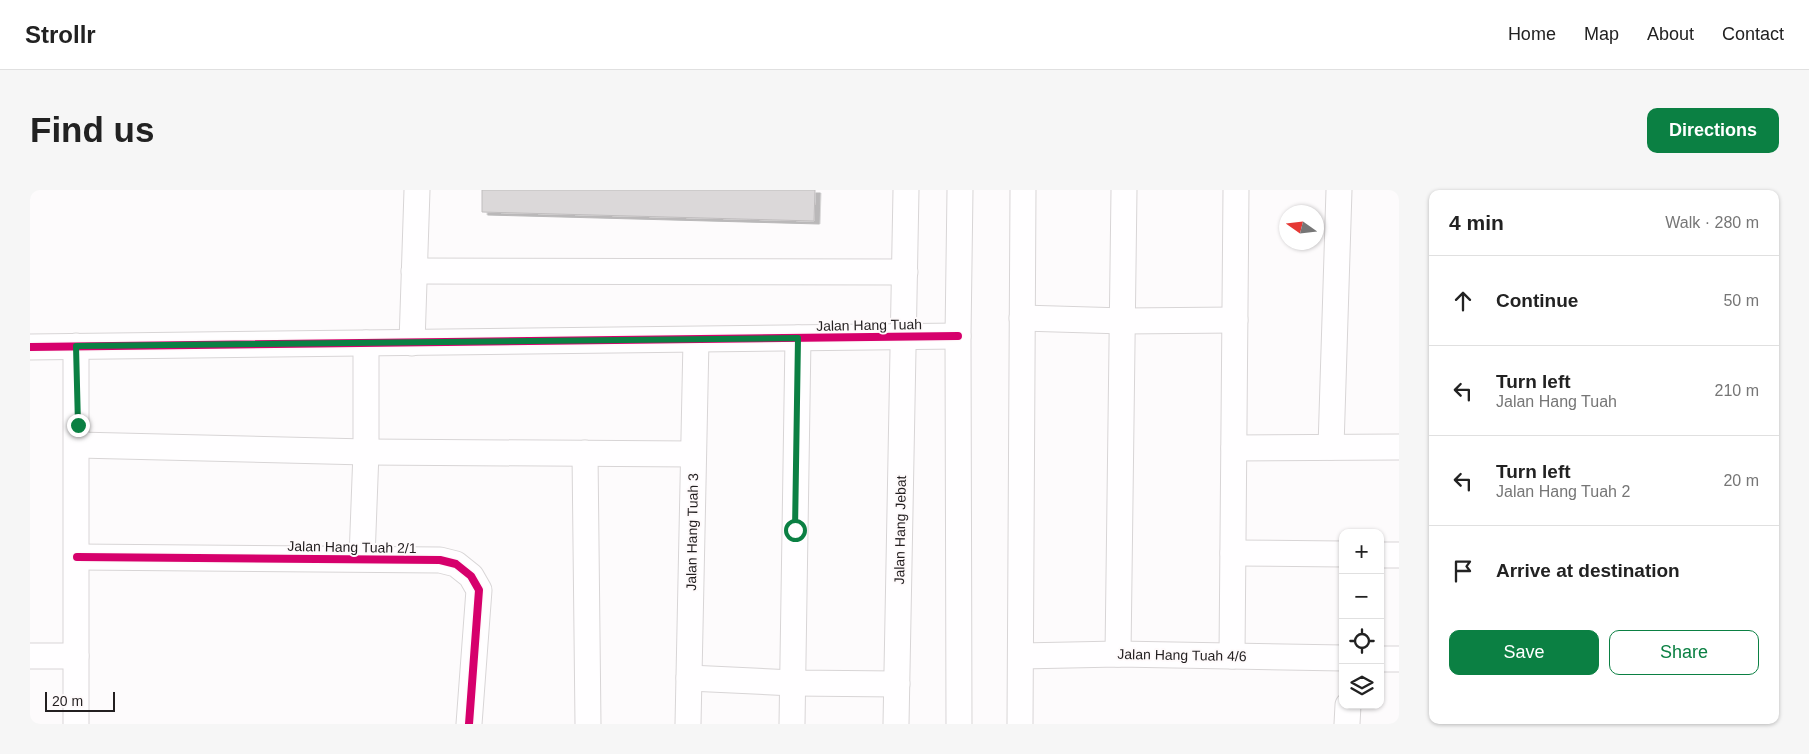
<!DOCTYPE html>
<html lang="en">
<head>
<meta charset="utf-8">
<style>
	:root { --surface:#fff; --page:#f6f6f6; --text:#222; --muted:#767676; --line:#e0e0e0; --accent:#0b8043 }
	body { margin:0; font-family:Arial,sans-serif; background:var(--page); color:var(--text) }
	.controls { position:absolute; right:15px; bottom:15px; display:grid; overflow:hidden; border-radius:10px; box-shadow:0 1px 4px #0004 }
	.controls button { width:45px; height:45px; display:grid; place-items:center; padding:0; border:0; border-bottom:1px solid var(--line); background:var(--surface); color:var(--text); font:25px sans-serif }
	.compass { position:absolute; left:1249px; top:15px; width:45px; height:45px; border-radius:50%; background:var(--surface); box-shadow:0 1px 4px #0004; rotate:284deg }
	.scale { position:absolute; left:15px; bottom:12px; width:70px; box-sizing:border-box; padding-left:5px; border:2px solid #231f20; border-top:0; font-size:14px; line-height:18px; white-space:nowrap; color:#231f20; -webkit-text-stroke:4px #fefafb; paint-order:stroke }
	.stop { position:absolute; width:15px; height:15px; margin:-11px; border:4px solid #0b8043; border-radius:50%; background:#fff }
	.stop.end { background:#0b8043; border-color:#fff; box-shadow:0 1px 5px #0008 }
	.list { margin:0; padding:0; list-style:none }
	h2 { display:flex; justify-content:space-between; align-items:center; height:65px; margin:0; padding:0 20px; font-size:21px }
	h2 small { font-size:16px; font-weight:400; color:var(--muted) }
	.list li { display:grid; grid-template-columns:32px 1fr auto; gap:15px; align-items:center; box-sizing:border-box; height:90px; padding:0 20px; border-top:1px solid var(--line) }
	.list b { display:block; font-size:19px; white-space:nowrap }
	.list p { margin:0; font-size:16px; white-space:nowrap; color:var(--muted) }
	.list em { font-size:16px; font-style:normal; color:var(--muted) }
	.actions { display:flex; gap:10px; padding:15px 20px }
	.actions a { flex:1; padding:11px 0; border:1px solid var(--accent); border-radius:10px; text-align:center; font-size:18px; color:var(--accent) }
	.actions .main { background:var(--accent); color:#fff }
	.icon { flex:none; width:28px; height:28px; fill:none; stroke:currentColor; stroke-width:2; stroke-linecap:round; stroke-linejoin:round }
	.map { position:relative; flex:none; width:1369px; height:534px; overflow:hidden; border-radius:10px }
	header { display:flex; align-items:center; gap:30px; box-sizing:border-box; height:70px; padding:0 25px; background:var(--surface); border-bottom:1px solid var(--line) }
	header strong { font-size:24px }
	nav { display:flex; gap:28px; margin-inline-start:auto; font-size:18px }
	.intro { display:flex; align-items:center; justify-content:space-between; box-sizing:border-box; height:120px; padding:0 30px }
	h1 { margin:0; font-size:35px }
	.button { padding:12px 22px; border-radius:10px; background:var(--accent); color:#fff; font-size:18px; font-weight:700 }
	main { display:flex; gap:30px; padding:0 30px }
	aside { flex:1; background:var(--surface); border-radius:10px; box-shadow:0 1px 4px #0004 }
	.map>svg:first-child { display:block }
	.building { fill:#dbd8d9; stroke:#c0bdbe; filter:url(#shadow) }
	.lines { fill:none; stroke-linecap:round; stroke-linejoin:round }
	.minor-casing { stroke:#d8d5d6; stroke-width:27 }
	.minor { stroke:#fffeff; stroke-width:25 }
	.cycleway-casing { stroke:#fefafb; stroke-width:11 }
	.cycleway { stroke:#d6006c; stroke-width:8 }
	.route { stroke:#0b8043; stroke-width:6 }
	.labels { text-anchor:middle; stroke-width:4; stroke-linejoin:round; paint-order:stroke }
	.street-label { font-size:14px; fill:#231f20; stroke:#fefafb }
</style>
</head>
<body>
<header>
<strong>Strollr</strong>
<nav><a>Home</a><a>Map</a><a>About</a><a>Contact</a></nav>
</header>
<div class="intro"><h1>Find us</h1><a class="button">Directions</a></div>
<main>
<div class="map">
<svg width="1369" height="534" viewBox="0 0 1369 534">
	<defs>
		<filter id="shadow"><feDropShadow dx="5.5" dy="3" stdDeviation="0" flood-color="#0004"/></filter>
	</defs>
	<rect width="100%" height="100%" fill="#fdfbfc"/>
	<polygon class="building" points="452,0 785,0 784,31 452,22"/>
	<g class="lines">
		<defs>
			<g id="minor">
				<polyline points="384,81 875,82"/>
				<polyline points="992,128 1094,131 1205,130"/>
				<polyline points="382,153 387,0"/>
				<polyline points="0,157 928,146"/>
				<polyline points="48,255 336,262 663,264"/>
				<polyline points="1301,257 1309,0"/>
				<polyline points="1204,258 1369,257"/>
				<polyline points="555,263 558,534"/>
				<polyline points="1203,363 1313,364"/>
				<polyline points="1350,365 1369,365"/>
				<polyline points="47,367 410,370 426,374 441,386 449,400 439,534"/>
				<polyline points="332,368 336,262 336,153"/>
				<polyline points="1088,464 1094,0"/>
				<polyline points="0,466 46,466"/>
				<polyline points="991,466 1088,464 1313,468"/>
				<polyline points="1202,466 1206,0"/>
				<polyline points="1350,469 1369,469"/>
				<polyline points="659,488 763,493 867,494"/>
				<polyline points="46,534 46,156"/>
				<polyline points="658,534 666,150"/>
				<polyline points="762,534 768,148"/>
				<polyline points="866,534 876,0"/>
				<polyline points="929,534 928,146 930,0"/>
				<polyline points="990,534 993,0"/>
				<polyline points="1317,534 1318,515"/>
			</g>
		</defs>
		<use href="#minor" class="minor-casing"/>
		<use href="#minor" class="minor"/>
		<defs>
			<g id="cycleway">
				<polyline points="0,157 928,146"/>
				<polyline points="47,367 410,370 426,374 441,386 449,400 439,534"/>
			</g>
		</defs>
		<use href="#cycleway" class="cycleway-casing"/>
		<use href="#cycleway" class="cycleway"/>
	</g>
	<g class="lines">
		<polyline class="route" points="48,235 46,156 768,148 765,340"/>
	</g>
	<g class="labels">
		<g class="street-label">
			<text transform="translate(839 135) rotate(-1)" y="5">Jalan Hang Tuah</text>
			<text transform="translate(870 340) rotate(-89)" y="5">Jalan Hang Jebat</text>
			<text transform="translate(662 342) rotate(-89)" y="5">Jalan Hang Tuah 3</text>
			<text transform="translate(322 357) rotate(1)" y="5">Jalan Hang Tuah 2/1</text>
			<text transform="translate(1152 465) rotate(1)" y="5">Jalan Hang Tuah 4/6</text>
		</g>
	</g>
</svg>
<div class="controls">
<button>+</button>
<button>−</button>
<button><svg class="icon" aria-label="locate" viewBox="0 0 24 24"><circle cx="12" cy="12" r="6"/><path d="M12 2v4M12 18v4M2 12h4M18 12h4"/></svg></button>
<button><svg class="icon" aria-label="layers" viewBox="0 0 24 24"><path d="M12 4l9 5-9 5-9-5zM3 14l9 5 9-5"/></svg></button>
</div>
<svg class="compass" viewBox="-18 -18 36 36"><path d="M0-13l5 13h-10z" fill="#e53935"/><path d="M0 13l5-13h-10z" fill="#767676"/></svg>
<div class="scale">20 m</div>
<div class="stop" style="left:765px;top:340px"></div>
<div class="stop end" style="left:48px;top:235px"></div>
</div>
<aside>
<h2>4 min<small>Walk · 280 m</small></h2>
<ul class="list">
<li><svg class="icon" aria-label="ahead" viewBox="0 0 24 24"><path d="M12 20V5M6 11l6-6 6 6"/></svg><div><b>Continue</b></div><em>50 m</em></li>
<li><svg class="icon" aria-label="left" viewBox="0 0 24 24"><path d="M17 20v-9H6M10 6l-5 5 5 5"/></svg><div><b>Turn left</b><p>Jalan Hang Tuah</p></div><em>210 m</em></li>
<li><svg class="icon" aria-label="left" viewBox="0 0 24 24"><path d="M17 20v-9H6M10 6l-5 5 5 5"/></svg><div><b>Turn left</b><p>Jalan Hang Tuah 2</p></div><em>20 m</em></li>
<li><svg class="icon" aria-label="arrive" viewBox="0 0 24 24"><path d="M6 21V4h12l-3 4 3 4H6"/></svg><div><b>Arrive at destination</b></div></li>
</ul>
<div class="actions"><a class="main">Save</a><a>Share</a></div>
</aside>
</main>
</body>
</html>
